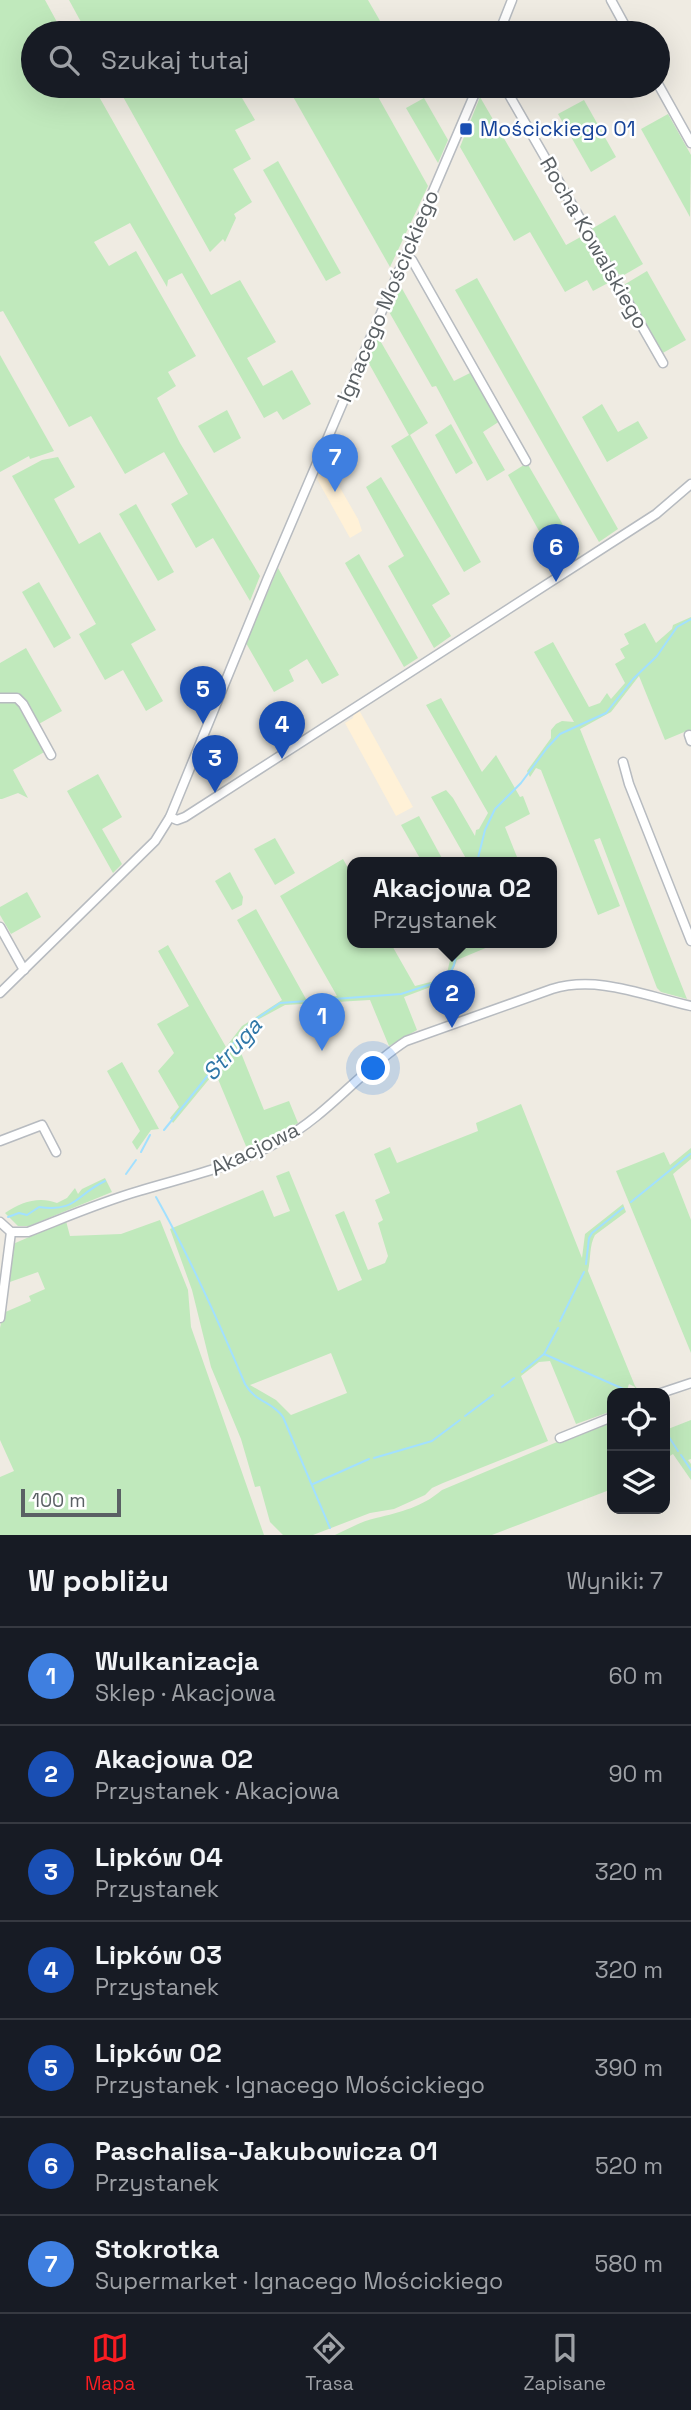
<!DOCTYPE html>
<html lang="pl">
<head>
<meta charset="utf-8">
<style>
	:root { --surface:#171b24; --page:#20242c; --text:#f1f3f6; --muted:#9ea1a6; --line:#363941; --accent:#fa1d22 }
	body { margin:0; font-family:"Space Grotesk",sans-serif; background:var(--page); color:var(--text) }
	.controls { position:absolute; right:21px; bottom:21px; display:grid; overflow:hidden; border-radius:14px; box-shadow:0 7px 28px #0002 }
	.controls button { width:63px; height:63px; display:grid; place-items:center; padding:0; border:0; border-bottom:2px solid var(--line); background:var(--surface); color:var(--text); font:35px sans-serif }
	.scale { position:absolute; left:21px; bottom:18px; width:100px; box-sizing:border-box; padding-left:7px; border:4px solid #5a6064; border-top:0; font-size:19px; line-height:24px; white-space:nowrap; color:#5a6064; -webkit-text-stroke:5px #fff; paint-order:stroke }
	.you { position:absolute; left:374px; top:1069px; width:24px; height:24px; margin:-18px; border:5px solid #fff; border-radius:50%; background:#1a73e8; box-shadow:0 0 0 10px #1a73e833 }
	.badge { display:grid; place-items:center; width:46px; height:46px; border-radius:50%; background:var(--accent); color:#fff; font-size:23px; font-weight:700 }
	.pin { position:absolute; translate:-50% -58px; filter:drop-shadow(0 2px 4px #0008) }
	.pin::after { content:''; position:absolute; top:37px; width:24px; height:21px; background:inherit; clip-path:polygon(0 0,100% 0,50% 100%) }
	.popup { position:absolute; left:347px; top:857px; width:210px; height:91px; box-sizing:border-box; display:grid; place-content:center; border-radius:14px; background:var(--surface); filter:drop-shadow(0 2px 5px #0005); font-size:23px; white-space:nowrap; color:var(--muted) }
	.popup b { font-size:26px; color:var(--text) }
	.popup::after { content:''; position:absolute; left:50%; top:100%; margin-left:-14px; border:14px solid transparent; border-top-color:var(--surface) }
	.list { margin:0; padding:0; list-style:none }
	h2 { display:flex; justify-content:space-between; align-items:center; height:91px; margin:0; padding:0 28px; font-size:30px }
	h2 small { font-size:23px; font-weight:400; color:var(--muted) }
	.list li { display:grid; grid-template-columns:46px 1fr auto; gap:21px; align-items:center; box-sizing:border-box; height:98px; padding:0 28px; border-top:2px solid var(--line) }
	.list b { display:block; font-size:26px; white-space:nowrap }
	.list p { margin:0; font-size:23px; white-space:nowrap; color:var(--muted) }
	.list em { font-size:23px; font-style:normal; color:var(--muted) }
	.icon { flex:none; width:38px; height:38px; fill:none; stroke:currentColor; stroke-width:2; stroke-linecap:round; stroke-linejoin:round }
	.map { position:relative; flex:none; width:691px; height:1535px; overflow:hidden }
	.search { position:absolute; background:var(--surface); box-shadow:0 7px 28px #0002; left:21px; right:21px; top:21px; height:77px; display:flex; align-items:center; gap:18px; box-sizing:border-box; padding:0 24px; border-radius:38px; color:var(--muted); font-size:26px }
	.sheet { height:777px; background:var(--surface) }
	nav { display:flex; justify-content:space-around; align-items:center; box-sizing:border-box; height:98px; border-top:2px solid var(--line); background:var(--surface); font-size:19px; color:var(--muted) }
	nav a { display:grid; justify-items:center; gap:4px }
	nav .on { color:var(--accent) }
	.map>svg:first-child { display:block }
	.commercial { fill:#fff1d7 }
	.green { fill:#c0e9bc; fill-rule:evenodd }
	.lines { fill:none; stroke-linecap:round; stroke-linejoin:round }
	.stream { stroke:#a2e0ff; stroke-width:2 }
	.minor-casing { stroke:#b7bbc0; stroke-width:11 }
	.minor { stroke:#fff; stroke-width:8 }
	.transit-dot { fill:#1a4fb4; stroke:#fff; stroke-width:2.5 }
	.labels { text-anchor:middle; stroke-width:5; stroke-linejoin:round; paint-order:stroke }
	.transit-label { font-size:21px; fill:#164399; stroke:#fff; text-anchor:start }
	.street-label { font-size:21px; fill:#5a6064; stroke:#fff }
	.water-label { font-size:23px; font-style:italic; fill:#3077a8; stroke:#fff }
</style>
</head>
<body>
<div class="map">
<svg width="691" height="1535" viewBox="0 0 691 1535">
	<rect width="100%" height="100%" fill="#efebe2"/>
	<g class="commercial">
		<polygon points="323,465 327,465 358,519 362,531 350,538 317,479"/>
		<polygon points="359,710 413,807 396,816 345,723 353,718 354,713"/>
	</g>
	<g class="green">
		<polygon points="0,0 45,0 63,33 33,33 33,86 93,86 211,295 240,280 276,342 247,358 263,386 292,370 311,404 283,420 277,411 264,418 182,273 168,280 167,287 130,223 94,242 109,266 136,251 196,356 168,372 176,386 157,398 180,443 260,576 250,601 213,538 196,548 171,504 188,494 164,452 125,474 91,416 69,427 3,311 0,312"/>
		<polygon points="69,0 368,0 387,33 87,33"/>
		<polygon points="117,86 235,86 255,120 235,130 251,159 233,169 252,202 234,214 236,218 225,242 223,239 210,252"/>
		<polygon points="287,86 372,86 428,186 390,267"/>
		<polygon points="480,97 566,245 586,234 610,276 608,283 593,291 587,280 565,292 530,232 514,241 460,147"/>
		<polygon points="424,98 448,140 438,163 406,108"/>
		<polygon points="584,100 616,157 591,172 558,114"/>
		<polygon points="668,114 691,155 690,217 641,129"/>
		<polygon points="278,161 341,273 326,281 263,170"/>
		<polygon points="615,215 643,264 624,275 615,274 590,230"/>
		<polygon points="647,271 686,340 661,354 622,286"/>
		<polygon points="477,278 618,529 599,542 455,290"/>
		<polygon points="400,285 454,381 472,372 500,421 483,432 505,470 487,481 436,386 432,387 388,310"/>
		<polygon points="378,337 428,423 410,435 481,562 464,572 391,446 409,435 367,360"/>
		<polygon points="0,355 54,451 30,459 29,456 0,472"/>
		<polygon points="602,404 618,432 638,421 648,438 607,462 582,417"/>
		<polygon points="227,410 241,438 214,453 198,426"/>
		<polygon points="451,424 473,463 456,474 435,435"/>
		<polygon points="58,457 75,487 54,499 79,544 100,532 156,630 131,644 163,701 146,711 123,670 105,680 79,634 96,624 12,476 42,460"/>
		<polygon points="527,463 580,554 559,567 508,475"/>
		<polygon points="381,477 450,594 432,605 451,636 434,648 388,566 404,556 366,487"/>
		<polygon points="136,504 174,572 158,581 119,514"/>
		<polygon points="359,554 418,658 404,667 345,563"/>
		<polygon points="278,568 339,675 322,684 307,659 289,670 294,681 274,692 246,643"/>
		<polygon points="39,582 71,638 54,648 22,592"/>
		<polygon points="691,617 691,733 689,730 665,740 639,676 611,712 580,729 687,999 661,992 657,988 600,838 594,840 620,906 598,915 541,770 536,768 530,777 527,771 551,738 551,730 556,724 562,721 574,722 534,652 553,642 589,707 600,703 607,693 611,699 625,683 615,664 625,658 620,649 629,644 624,634 645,623 656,643 672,629 673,625"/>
		<polygon points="26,648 62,711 37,725 24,702 0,696 0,663"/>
		<polygon points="441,698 482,772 496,755 520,797 523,796 530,814 505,827 519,862 468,862 431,797 446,790 453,798 475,836 476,830 479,829 488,813 426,705"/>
		<polygon points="11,700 19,703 46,751 13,770 28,798 18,793 2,799 0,799 0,702"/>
		<polygon points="98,774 122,817 102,829 122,864 113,873 67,791"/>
		<polygon points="419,816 444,862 422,862 401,825"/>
		<polygon points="275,838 295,873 275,885 254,849"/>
		<polygon points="343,859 352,875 352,942 390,942 415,986 446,978 454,942 495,944 457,960 449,980 404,997 417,1030 389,1046 370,1000 285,1005 250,1024 237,1043 264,1110 289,1101 298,1123 248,1151 215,1072 173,1123 170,1118 179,1107 158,1071 174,1053 157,1024 189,1006 158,951 168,945 226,1047 242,1026 282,1000 237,920 256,909 306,999 337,996 280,896"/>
		<polygon points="230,872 243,897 242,905 232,910 215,881"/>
		<polygon points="27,892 41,917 11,934 0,915 0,907"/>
		<polygon points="122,1062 159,1129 151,1130 137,1150 132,1142 140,1131 107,1071"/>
		<path d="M521 1104 582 1258 585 1234 623 1204 626 1212 595 1235C589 1246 591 1259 588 1271L635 1386 641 1393H632L635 1387 629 1384 626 1393H612V1411L576 1424 550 1361 539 1362 521 1376 548 1441 443 1483 432 1488 425 1495 394 1509 370 1513 313 1535H283L270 1522 260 1486 255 1487 241 1439 211 1367 192 1290 170 1229 263 1190 274 1217 290 1211 276 1176 289 1171 338 1291 362 1280 335 1215 344 1211 368 1270 385 1263 388 1256 378 1223 383 1220 375 1200 390 1193 374 1154 390 1147 397 1163 478 1131 476 1123ZM331 1353 347 1393 291 1415 276 1400 250 1385Z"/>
		<polygon points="691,1148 691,1159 673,1174 691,1220 691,1353 616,1171 664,1152 670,1165"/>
		<path d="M105 1178 112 1192 29 1226H18L5 1213C21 1202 39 1196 57 1203L67 1198 75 1188 78 1194 82 1189Z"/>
		<polygon points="160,1220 188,1290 191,1327 264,1535 0,1535 0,1477 14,1471 0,1440 0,1328 3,1313 31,1301 29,1296 45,1289 38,1272 7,1283 13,1244 66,1221 70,1236 121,1234"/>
		<path d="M612 1419V1489L492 1535H335C348 1529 362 1521 376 1518 401 1512 422 1507 442 1490Z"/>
		<polygon points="691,1420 691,1459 688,1460 691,1464 691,1480 673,1454 665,1459 665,1425 668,1429"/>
	</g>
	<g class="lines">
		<g class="stream">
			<polyline points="477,862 485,830 495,809 521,783 547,748 560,734 606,713 633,679 657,656 677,627 691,619"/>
			<polyline points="164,1130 250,1023 280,1003 401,994 447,979 454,965 458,942"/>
			<polyline points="141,1152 150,1135"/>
			<polyline points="126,1174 136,1160"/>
			<path d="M156 1197C190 1257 218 1320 245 1384 256 1403 272 1401 283 1417L330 1528"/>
			<polyline points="631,1202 690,1154"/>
			<path d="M8 1217 19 1213 27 1215 39 1207C77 1212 74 1196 105 1181"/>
			<polyline points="586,1264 589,1238 592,1233 623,1208"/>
			<polyline points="560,1321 584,1272"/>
			<polyline points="544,1354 628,1391"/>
			<polyline points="522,1372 544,1354 558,1328"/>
			<polyline points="502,1387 514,1378"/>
			<polyline points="465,1416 493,1395"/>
			<polyline points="667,1434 678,1451"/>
			<polyline points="681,1455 691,1470"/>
			<polyline points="374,1458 432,1441 460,1420"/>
			<polyline points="313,1484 369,1459"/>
		</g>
		<defs>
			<g id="minor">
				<polyline points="611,0 629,33"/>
				<polyline points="499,33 512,0"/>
				<polyline points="658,84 691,143"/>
				<polyline points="504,86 663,363"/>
				<polyline points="405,256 412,260 526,461"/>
				<polyline points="0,698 17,698 23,704 51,755"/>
				<polyline points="689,735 691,741"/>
				<polyline points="623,762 629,784 691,941"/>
				<polyline points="170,817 177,820 185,817 656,514 691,484"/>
				<polyline points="0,927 24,970"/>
				<polyline points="0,993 155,841 170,817 267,580 478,86"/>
				<polyline points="0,1141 42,1125 56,1152"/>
				<path d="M0 1222 11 1232H28C64 1218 101 1202 139 1191 189 1176 233 1167 280 1141 328 1115 361 1070 406 1041L552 989C598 975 645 996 691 1006"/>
				<polyline points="0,1318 11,1232"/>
				<polyline points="661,1393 691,1383"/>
				<polyline points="560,1438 612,1417"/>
			</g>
		</defs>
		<use href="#minor" class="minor-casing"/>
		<use href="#minor" class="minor"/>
	</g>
	<rect class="transit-dot" x="459" y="122" width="14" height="14" rx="3.5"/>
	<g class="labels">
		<g class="transit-label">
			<text x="480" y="136">Mościckiego 01</text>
		</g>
		<g class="street-label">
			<text transform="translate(594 243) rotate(60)" y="7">Rocha Kowalskiego</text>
			<text transform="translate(388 296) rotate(-67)" y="7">Ignacego Mościckiego</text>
			<text transform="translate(255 1149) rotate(-26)" y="7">Akacjowa</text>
		</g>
		<g class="water-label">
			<text transform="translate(232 1049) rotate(-48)" y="8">Struga</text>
		</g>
	</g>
</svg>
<div class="controls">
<button><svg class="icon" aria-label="locate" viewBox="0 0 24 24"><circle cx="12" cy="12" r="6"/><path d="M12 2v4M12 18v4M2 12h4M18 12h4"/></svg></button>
<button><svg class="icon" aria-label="layers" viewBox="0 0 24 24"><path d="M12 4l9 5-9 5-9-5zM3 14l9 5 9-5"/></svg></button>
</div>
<div class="scale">100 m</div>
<div class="you"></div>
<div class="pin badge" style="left:322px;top:1051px;background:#3f7fe0">1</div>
<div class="pin badge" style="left:452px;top:1028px;background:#1a4fb4">2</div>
<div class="popup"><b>Akacjowa 02</b>Przystanek</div>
<div class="pin badge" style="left:215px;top:793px;background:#1a4fb4">3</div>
<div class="pin badge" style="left:282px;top:759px;background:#1a4fb4">4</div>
<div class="pin badge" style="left:203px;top:724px;background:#1a4fb4">5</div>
<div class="pin badge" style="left:556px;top:582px;background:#1a4fb4">6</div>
<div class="pin badge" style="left:335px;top:492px;background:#3f7fe0">7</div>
<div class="search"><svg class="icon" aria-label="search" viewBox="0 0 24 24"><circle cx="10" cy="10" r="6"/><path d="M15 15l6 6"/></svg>Szukaj tutaj</div>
</div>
<section class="sheet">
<h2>W pobliżu<small>Wyniki: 7</small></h2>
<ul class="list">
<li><span class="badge" style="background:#3f7fe0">1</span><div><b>Wulkanizacja</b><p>Sklep · Akacjowa</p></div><em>60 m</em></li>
<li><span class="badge" style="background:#1a4fb4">2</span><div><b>Akacjowa 02</b><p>Przystanek · Akacjowa</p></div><em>90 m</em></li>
<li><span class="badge" style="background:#1a4fb4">3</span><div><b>Lipków 04</b><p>Przystanek</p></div><em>320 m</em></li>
<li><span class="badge" style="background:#1a4fb4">4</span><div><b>Lipków 03</b><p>Przystanek</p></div><em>320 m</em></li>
<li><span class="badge" style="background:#1a4fb4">5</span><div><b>Lipków 02</b><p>Przystanek · Ignacego Mościckiego</p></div><em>390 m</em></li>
<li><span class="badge" style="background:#1a4fb4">6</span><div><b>Paschalisa-Jakubowicza 01</b><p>Przystanek</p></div><em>520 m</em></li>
<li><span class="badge" style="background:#3f7fe0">7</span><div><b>Stokrotka</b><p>Supermarket · Ignacego Mościckiego</p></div><em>580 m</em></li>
</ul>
</section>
<nav>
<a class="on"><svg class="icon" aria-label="map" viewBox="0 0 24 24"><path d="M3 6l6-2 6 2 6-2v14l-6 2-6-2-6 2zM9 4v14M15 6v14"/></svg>Mapa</a>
<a><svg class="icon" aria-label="directions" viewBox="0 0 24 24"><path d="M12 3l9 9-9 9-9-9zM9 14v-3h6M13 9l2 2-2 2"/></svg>Trasa</a>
<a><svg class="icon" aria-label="saved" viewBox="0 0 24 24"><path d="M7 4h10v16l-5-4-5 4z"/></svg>Zapisane</a>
</nav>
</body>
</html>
